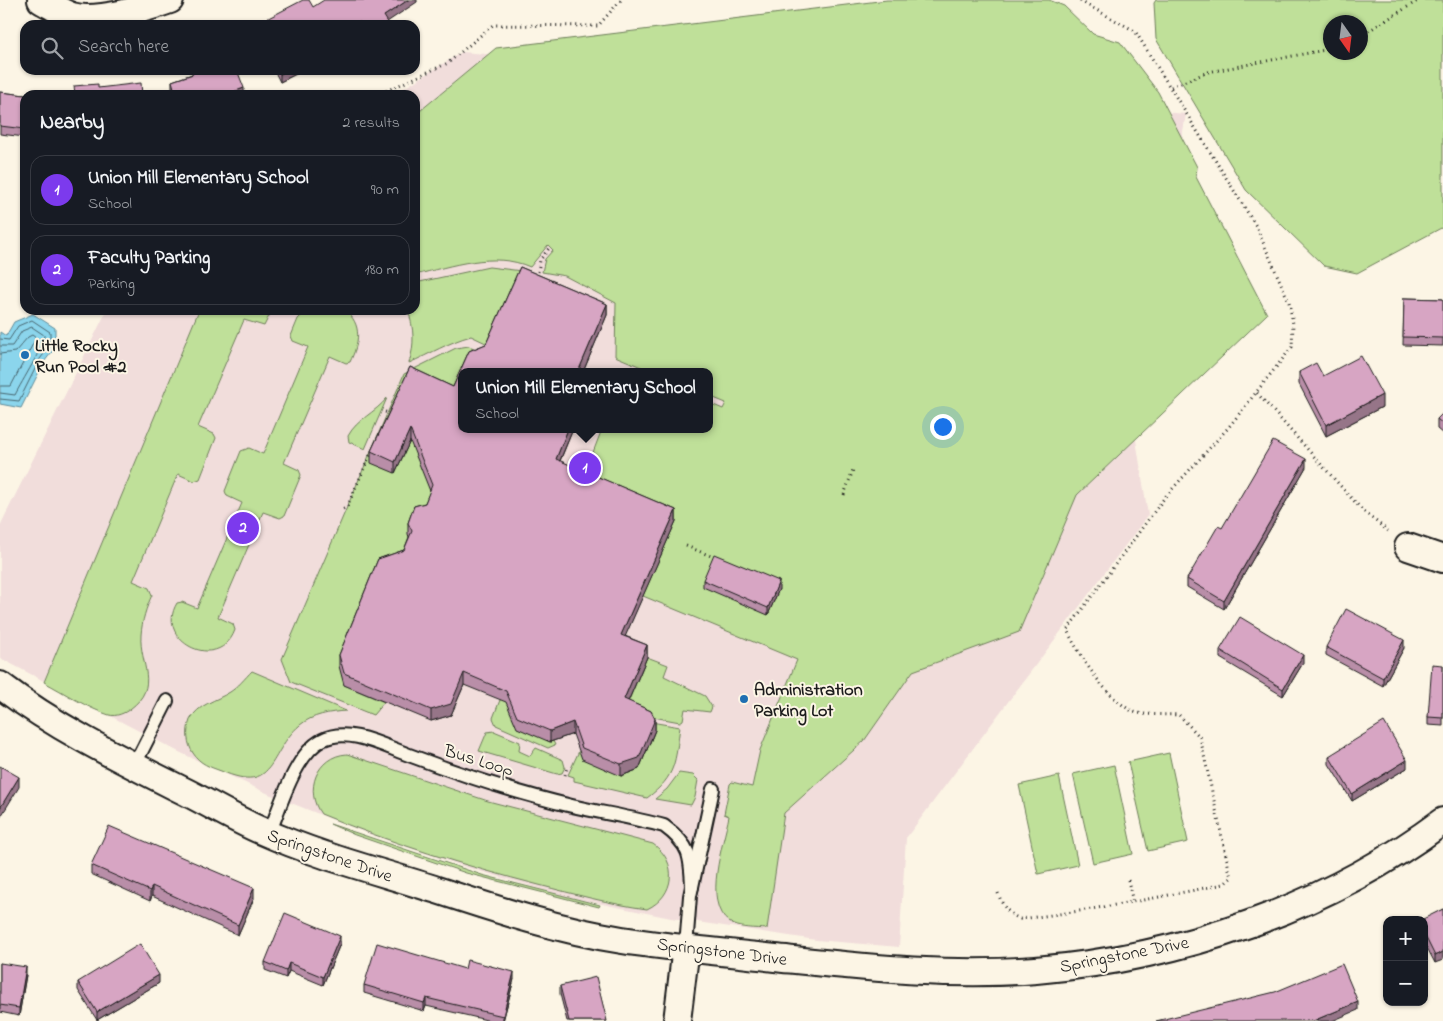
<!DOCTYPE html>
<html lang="en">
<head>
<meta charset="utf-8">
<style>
	:root { --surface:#171b24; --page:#242831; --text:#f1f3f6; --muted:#9ea1a6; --line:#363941; --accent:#7c3aed }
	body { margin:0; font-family:"Indie Flower",sans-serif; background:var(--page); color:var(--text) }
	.controls { position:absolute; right:15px; bottom:15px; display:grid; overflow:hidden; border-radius:10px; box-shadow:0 1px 4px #0004 }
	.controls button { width:45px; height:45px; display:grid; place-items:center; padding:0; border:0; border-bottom:1px solid var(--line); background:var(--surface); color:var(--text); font:25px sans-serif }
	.compass { position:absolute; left:1323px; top:15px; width:45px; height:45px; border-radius:50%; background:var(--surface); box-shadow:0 1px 4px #0004; rotate:166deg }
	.you { position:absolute; left:942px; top:426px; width:18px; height:18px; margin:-12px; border:4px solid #fff; border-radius:50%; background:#1a73e8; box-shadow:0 0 0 8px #1a73e833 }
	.badge { display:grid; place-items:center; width:32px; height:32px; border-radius:50%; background:var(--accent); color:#fff; font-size:16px; font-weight:700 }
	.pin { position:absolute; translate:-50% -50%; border:2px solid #fff; box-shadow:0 1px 5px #0006 }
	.popup { position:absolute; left:458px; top:368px; width:255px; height:65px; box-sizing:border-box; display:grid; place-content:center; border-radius:10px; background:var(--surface); filter:drop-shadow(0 1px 4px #0005); font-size:16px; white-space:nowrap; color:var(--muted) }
	.popup b { font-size:19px; color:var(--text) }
	.popup::after { content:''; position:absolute; left:50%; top:100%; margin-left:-10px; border:10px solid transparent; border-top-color:var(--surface) }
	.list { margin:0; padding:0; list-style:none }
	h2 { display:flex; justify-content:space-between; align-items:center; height:65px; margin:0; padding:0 20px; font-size:21px }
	h2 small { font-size:16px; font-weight:400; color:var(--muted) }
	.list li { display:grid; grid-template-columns:32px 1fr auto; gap:15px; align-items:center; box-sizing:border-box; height:70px; margin:0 10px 10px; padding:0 10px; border:1px solid var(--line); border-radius:15px }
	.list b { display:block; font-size:19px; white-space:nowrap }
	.list p { margin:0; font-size:16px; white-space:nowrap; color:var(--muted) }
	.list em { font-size:16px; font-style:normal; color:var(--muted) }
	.icon { flex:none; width:28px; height:28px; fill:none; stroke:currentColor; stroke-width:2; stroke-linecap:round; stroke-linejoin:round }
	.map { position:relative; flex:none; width:1443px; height:1021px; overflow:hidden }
	.search { position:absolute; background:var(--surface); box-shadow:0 1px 4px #0004; left:20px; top:20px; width:400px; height:55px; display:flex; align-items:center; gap:12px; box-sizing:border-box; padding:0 18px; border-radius:15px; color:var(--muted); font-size:19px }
	.panel { position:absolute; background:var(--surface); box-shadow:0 1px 4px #0004; left:20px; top:90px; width:400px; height:225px; border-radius:15px }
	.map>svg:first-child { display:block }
	.built { fill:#f1dddb; fill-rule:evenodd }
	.green { fill:#bfe099; stroke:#6e7e5a; fill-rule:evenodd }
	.water { fill:#8bd5ec; stroke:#5f8b99 }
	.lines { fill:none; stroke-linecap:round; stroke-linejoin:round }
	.shore { stroke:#48666f; stroke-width:1 }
	.lane-casing { stroke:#1c1c1c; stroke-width:16 }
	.street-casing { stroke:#1c1c1c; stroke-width:30 }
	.path { stroke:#1c1c1c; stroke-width:3; stroke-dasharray:1 4; stroke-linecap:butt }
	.lane { stroke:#fcf5e5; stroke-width:12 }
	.street { stroke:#fcf5e5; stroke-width:26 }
	.wall { fill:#b98ea8; stroke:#1c1c1c }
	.shaded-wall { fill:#967488; stroke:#1c1c1c }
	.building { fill:#d7a5c3; stroke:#1c1c1c }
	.poi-dot { fill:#1f6fb2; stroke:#fcf5e5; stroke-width:2 }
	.labels { text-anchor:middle; stroke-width:4; stroke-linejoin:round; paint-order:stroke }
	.poi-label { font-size:18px; font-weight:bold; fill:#1c1c1c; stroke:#fcf5e5; text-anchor:start }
	.street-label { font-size:18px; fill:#1c1c1c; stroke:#fcf5e5 }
</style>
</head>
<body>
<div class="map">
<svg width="1443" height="1021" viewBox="0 0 1443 1021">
	<rect width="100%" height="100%" fill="#fcf5e5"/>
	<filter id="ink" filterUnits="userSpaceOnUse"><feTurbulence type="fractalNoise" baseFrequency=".02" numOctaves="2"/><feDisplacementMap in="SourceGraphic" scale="10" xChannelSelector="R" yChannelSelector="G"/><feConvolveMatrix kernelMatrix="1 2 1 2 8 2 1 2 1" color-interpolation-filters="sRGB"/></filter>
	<g filter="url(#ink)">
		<path class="built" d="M462 52 1186 114 1133 421 1148 515 906 838 899 947 816 940 671 918 568 897 465 867 369 834 271 795 177 751 0 658V526L107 310H415V95H393ZM461 372H709V429H461Z"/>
		<g class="green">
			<path d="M887 0H1049L1064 6 1093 34 1120 42 1158 92 1197 167 1196 177 1267 314 1077 495 1019 632 913 671 864 741 784 813 767 929C756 928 738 929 729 922 702 903 724 843 729 816L724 814 730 784 732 782 752 787 760 750 797 660 643 596 582 481 602 429H709V403L723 409 726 403 709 396V372H653L615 356 616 303 565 276 542 272 545 259 553 250 548 245 530 267C494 251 451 266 415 275V115L496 48Z"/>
			<path d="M1156 0H1443V227L1357 273 1324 266 1246 190 1156 39 1154 3ZM1330 22H1360V52H1330Z"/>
			<path d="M489 267 522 271 490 345 471 336C449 342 430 354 409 363 415 344 414 329 408 310H415V283Z"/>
			<path d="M199 310H272L264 326 244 320 198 427 214 434 216 438 200 479 194 481 178 474 133 581 149 588 152 595C146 608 142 621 141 635 139 664 161 686 130 709 125 713 116 717 109 715 87 708 65 693 44 682Z"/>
			<path d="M307 310H345C363 325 359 343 350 362L346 363 330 356 284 463 299 470 301 475 284 516 280 518 263 512 218 617 233 624 235 630C219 674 154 641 177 603L182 602 197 608 242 503 227 496 225 491 241 451 249 448 263 454 308 347 293 341 291 336 298 319Z"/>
			<polygon points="469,346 487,353 461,372 435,491 344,685 384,702 373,715 291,682 282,659 404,374 456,348"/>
			<path d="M387 398 365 449 349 442 348 436C357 419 375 413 387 398Z"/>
			<polygon points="647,657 668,665 664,676 705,696 712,707 710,712 685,709 683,720 680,722 653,717 627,705"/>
			<path d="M252 671 346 711C330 712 312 715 300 725 267 753 277 795 221 771 210 767 200 764 193 753 187 744 186 731 190 720 198 704 216 701 230 692 238 687 245 678 252 671Z"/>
			<polygon points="517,693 553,741 555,745 548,748 496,725 493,718 500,700"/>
			<path d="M651 722 680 727C675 761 677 776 647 798L574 781V777L568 775 579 751 621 776 639 769 655 730Z"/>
			<polygon points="494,731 520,742 519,751 530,756 536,748 563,760 565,767 562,773 557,774 479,751 487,732"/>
			<polygon points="1169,753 1188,842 1148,851 1128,762"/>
			<path d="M347 754 488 801 653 844C679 862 675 896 647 909 610 904 574 894 539 885 465 866 391 843 321 814 304 791 316 756 347 754Z"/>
			<polygon points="1114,765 1133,854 1093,863 1073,774"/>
			<polygon points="679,773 693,775 698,780 695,797 691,805 655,799 667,789"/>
			<polygon points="1059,776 1078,865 1038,874 1019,785"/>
			<polygon points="330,824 482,875 600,905 599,907 466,873 355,835"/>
		</g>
		<polygon class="water" points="33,314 55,328 55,348 44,362 21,408 0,404 0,332 6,336 14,322"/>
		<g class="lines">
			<g class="shore">
				<polyline points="0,339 9,340 18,326 32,320 50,332 50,346 40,359 19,401 0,399"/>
				<path d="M0 346H12L22 331 32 327 44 335C44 347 22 381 15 395L0 393"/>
				<polyline points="0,354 15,352 28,337 32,335 36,338 11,386 0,386"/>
			</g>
			<defs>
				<g id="lane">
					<polyline points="134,766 167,701"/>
					<path d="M269 834C280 807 295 754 322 740 348 726 384 746 409 755 462 775 517 793 572 806 603 813 634 818 664 826 690 845 691 856 692 887"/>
					<polyline points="686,947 690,896 713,789"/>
				</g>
				<g id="street">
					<path d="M41 0C51 5 61 13 72 16 95 23 148 8 170 0"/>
					<polyline points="1408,547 1443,559"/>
					<path d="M0 685C55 727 118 758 180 789 207 802 234 819 262 831 318 856 378 871 437 890 498 910 559 930 622 940 673 948 724 952 775 958 862 967 948 977 1036 970 1180 958 1327 908 1443 821"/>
					<polyline points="677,1021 686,947"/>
				</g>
			</defs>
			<use href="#lane" class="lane-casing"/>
			<use href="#street" class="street-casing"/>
			<g class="path">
				<polyline points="1360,36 1419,0"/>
				<polyline points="1171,87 1208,72 1330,49"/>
				<polyline points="377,95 448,63 493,25 598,26 621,0"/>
				<polyline points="538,272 540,260 550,247"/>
				<polyline points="1257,393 1363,511 1388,531"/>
				<polyline points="385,412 392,414"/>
				<polyline points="844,495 854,467"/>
				<polyline points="343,509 347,507 371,453 375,454"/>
				<polyline points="686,546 716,558"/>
				<polyline points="565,775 567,768"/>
				<polyline points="1128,880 1133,903"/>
				<path d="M998 893C1002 905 1007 913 1020 919 1089 911 1156 898 1224 884L1231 878 1200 737 1179 715C1168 714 1141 716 1132 711 1105 697 1080 656 1067 630L1165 497 1228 428 1292 347 1293 324 1289 302 1256 226 1135 31 1078 0"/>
			</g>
			<use href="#lane" class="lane"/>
			<use href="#street" class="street"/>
		</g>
		<g class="wall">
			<polygon points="192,70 237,70 244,95 174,95 172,89 172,81 192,74"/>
			<polygon points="274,70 300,70 300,72 280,82"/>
			<polygon points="0,92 25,95 25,137 0,134"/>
			<polygon points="520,267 607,304 607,315 583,372 461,372 461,429 573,429 560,461 676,510 676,521 625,636 647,645 647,657 628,701 651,711 655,719 655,730 639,769 621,776 582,759 573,734 550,742 517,728 506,702 464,685 451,715 431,721 344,685 339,666 339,655 378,559 404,550 409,537 408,534 408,523 414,506 425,503 430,491 410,441 395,473 371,463 371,451 410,367 453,387 469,351 486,344"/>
			<polygon points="1404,298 1443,299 1443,346 1403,345"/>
			<polygon points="1299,372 1323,376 1382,407 1326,436 1299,384"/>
			<polygon points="1443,413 1443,434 1437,429 1437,419"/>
			<polygon points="1306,467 1224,609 1187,587 1187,579 1222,528"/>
			<polygon points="703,580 779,589 768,615 703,587"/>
			<polygon points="1326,647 1404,648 1383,686 1326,655"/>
			<polygon points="1220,650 1303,663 1283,696 1220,658"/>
			<polygon points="1443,665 1443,726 1428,725 1428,717"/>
			<polygon points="1329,756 1407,768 1352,801 1329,764"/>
			<polygon points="91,865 254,898 238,935 152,896 150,901 91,874"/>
			<polygon points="1443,909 1435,963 1424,942 1424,920"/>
			<polygon points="340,944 323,985 289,971 286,978 265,970 265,962"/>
			<polygon points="0,963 26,975 19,1016 0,1012"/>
			<polygon points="465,969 514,979 503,1021 491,1021 426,1006 424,1011 364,993 364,985"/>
			<polygon points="78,982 159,983 97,1020 78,990"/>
			<polygon points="560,986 607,1021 567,1021 560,994"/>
		</g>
		<g class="shaded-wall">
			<polygon points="408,0 417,0 417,2 384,24 384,16"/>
			<polygon points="288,70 300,70 300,72 280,82 280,74"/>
			<polygon points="244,88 244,95 225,95"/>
			<polygon points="607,304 607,315 583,372 578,372"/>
			<polygon points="1382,395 1382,407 1326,436 1326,425"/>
			<polygon points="410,429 410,441 395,473 395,462"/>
			<polygon points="568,429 573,429 556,470 556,459"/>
			<polygon points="1306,459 1306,467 1224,609 1224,601"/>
			<polygon points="676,510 676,521 621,646 621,635"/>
			<polygon points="779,581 779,589 768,615 768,608"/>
			<polygon points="1404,640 1404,648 1383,686 1383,678"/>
			<polygon points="647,645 647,657 624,711 624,699"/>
			<polygon points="1303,655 1303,663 1283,696 1283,689"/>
			<polygon points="464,673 464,685 451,715 431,721 431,710"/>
			<polygon points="655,719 655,730 639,769 621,776 621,764"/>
			<polygon points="573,722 573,734 550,742 550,731"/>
			<polygon points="1407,760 1407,768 1352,801 1352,794"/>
			<polygon points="19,777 19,787 0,818 0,808"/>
			<polygon points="152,886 152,896 150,901 150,891"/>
			<polygon points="254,888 254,898 238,935 238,925"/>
			<polygon points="340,936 340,944 323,985 323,977"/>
			<polygon points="1443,952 1443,960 1435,963 1435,956"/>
			<polygon points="289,963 289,971 286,978 286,971"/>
			<polygon points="26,967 26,975 19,1016 19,1008"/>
			<polygon points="514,972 514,979 503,1021 503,1016"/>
			<polygon points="159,975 159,983 97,1020 97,1012"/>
			<polygon points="426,998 426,1006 424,1011 424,1003"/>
			<polygon points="1358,1002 1358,1010 1332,1021 1313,1021"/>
		</g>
		<g class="building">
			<polygon points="303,0 309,0 313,7 324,0 408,0 384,16 389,24 387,25 361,25 360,22 354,25 255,25"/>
			<polygon points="192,70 237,70 244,88 225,95 176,95 172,81 193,74"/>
			<polygon points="278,70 288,70 280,74"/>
			<polygon points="141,83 142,95 75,95 74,86 98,84 98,88"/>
			<polygon points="0,92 25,95 25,129 0,126"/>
			<polygon points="520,267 607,304 578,372 461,372 461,429 568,429 556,459 676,510 621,635 647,645 624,699 651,711 655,719 639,758 621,764 582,748 573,722 550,731 517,717 506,691 464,673 451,704 431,710 344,673 339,655 378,559 404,550 412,531 408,523 414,506 425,503 432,485 410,429 395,462 371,451 410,367 453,387 469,351 486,344"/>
			<polygon points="1404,298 1443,299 1443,338 1403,337"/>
			<polygon points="1361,356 1382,395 1326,425 1299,372 1316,363 1323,376"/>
			<polygon points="1443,413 1443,424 1437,419"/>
			<polygon points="1273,441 1306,459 1224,601 1187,579 1218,526 1222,528"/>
			<polygon points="714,554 779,581 768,608 703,580"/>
			<polygon points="1346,609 1404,640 1383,678 1326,647"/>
			<polygon points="1240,617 1303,655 1283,689 1220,650"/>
			<polygon points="1432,664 1443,665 1443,718 1428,717"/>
			<polygon points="1384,722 1407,760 1352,794 1329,756"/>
			<polygon points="0,766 19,777 0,808"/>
			<polygon points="109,826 254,888 238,925 152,886 150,891 91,865"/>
			<polygon points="1443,909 1443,952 1435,956 1424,934 1424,920 1421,920"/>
			<polygon points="285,913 340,936 323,977 289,963 286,971 265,962"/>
			<polygon points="377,943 465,969 467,960 514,972 503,1016 426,998 424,1003 364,985"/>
			<polygon points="140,944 159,975 97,1012 78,982"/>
			<polygon points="0,963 26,967 19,1008 0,1005"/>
			<polygon points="1342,964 1358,1002 1313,1021 1156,1021 1275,992"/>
			<polygon points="596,977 607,1021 569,1021 560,986"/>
		</g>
	</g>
	<g class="poi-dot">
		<circle cx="25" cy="355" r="5"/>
		<circle cx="744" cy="699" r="5"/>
	</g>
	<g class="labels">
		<g class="poi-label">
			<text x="35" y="351">Little Rocky<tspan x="35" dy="21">Run Pool #2</tspan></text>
			<text x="754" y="695">Administration<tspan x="754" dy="21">Parking Lot</tspan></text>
		</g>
		<g class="street-label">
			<text transform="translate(479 760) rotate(17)" y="6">Bus Loop</text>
			<text transform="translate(330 855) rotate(19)" y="6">Springstone Drive</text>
			<text transform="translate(722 951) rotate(7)" y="6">Springstone Drive</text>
			<text transform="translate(1124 954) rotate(-11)" y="6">Springstone Drive</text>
		</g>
	</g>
</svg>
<div class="controls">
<button>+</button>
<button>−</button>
</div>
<svg class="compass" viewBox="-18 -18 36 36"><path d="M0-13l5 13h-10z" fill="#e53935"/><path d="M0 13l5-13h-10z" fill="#9ea1a6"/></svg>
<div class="you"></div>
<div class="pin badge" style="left:585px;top:468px">1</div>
<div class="popup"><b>Union Mill Elementary School</b>School</div>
<div class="pin badge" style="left:243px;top:528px">2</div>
<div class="search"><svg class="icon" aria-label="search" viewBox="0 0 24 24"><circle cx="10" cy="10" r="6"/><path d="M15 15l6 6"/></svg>Search here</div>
<section class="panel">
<h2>Nearby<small>2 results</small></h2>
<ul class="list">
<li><span class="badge">1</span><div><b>Union Mill Elementary School</b><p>School</p></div><em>90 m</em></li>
<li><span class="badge">2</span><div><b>Faculty Parking</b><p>Parking</p></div><em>180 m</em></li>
</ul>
</section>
</div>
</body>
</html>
